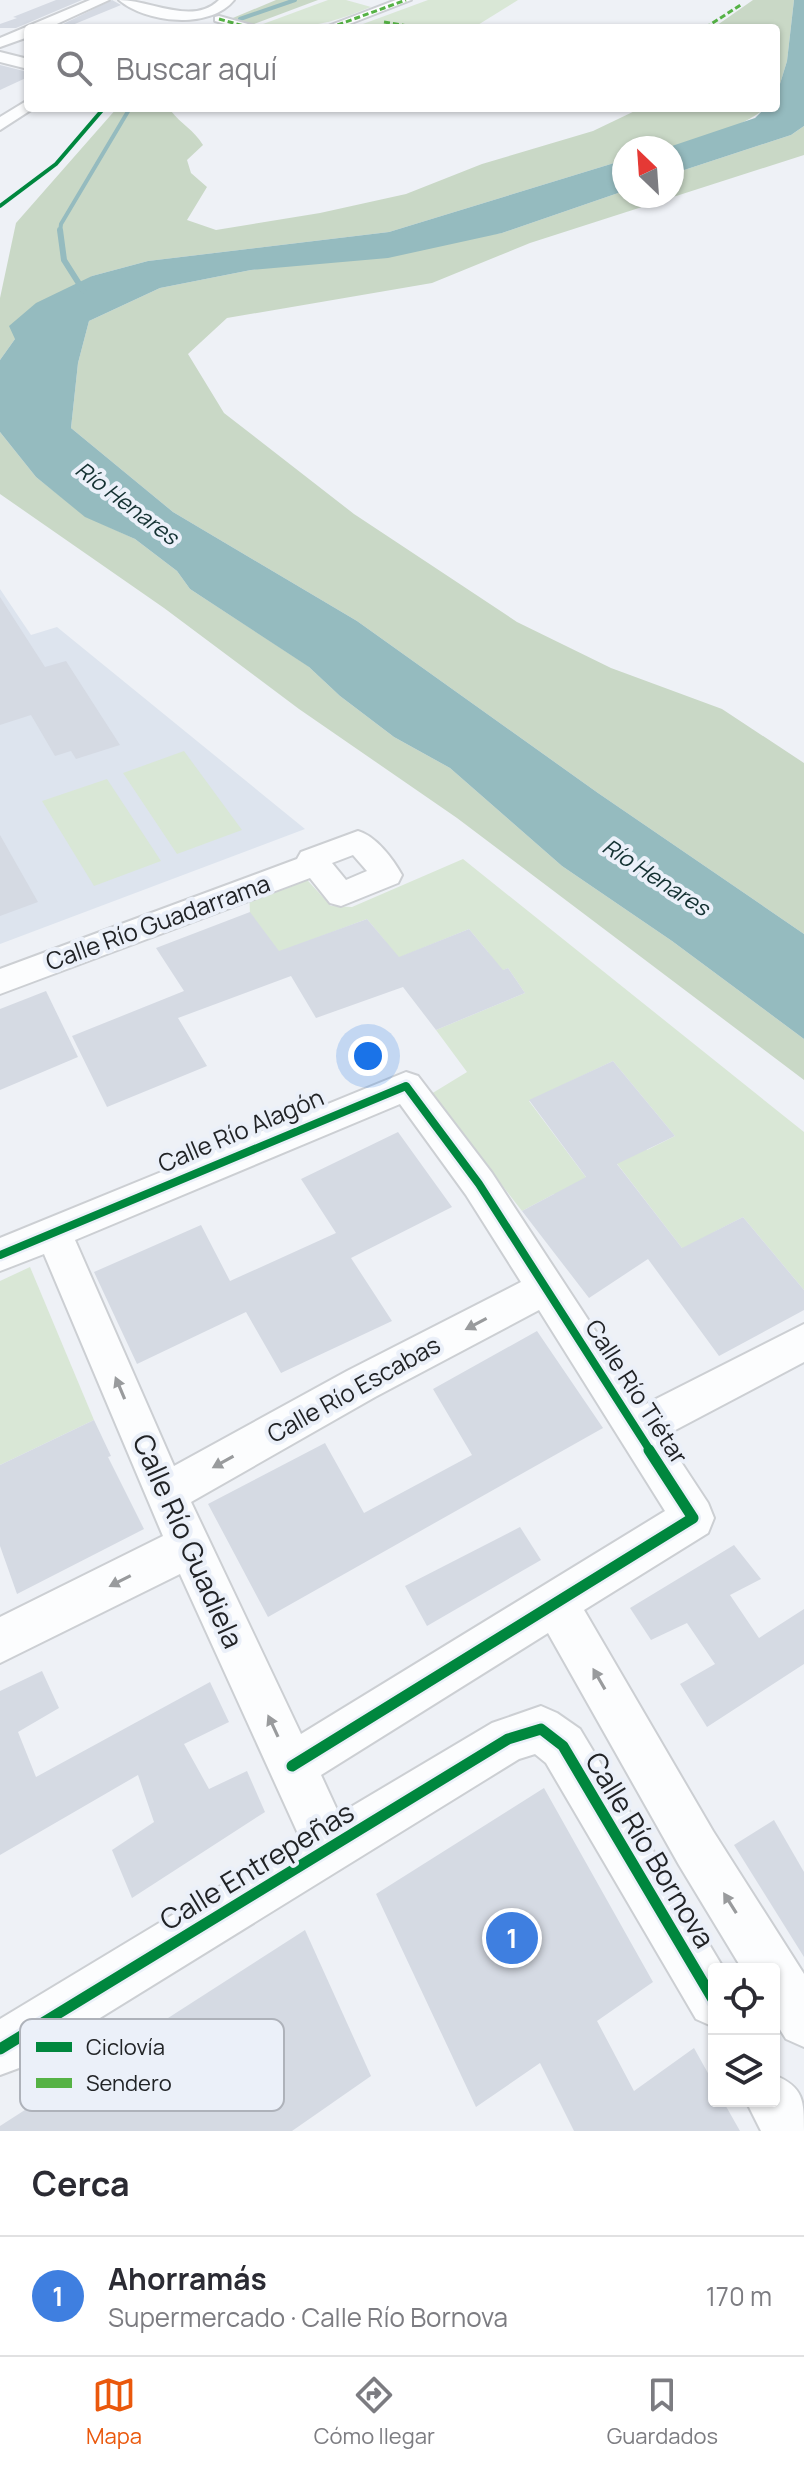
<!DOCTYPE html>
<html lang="es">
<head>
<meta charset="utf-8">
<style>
	:root { --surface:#fff; --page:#f7f7f7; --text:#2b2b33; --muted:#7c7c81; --line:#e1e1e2; --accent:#ea580c }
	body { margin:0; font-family:Manrope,sans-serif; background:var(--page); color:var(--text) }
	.controls { position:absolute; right:24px; bottom:24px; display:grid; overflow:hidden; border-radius:8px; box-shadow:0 2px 6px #0004 }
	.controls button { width:72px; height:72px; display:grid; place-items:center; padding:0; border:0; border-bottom:2px solid var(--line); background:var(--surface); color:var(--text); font:40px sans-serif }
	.compass { position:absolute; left:612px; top:136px; width:72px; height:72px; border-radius:50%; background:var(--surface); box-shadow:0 2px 6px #0004; rotate:335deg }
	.you { position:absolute; left:368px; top:1056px; width:28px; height:28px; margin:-20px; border:6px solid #fff; border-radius:50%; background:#1a73e8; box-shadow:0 0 0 12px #1a73e833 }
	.badge { display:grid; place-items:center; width:52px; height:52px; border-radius:50%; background:var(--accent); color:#fff; font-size:26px; font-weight:700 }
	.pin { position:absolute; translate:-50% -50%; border:4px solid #fff; box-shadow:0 2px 8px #0006 }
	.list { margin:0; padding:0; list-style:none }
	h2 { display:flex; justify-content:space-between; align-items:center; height:104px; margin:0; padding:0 32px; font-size:34px }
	h2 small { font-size:26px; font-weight:400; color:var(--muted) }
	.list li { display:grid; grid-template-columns:52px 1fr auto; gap:24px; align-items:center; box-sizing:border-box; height:120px; padding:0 32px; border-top:2px solid var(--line) }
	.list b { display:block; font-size:30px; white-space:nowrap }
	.list p { margin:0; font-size:26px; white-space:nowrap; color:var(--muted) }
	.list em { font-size:26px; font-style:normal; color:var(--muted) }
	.icon { flex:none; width:44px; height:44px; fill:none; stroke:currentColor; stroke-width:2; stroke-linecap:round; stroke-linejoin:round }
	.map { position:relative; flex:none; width:804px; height:2131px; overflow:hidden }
	.search { position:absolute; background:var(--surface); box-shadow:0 2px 6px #0004; left:24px; right:24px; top:24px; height:88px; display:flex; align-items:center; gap:20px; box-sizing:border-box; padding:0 28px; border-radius:8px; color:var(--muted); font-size:30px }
	.sheet { height:224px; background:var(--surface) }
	nav { display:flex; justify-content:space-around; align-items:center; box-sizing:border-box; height:112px; border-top:2px solid var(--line); background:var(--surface); font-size:22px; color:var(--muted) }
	nav a { display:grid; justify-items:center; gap:4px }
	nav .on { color:var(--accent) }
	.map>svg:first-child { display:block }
	.built { fill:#dde4ee }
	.green { fill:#d9e7d6 }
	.forest { fill:#c9d8c6 }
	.water { fill:#95bbbf }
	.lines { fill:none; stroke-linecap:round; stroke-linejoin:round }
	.stream-far1 { stroke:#95bbbf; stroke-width:4 }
	.stream { stroke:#95bbbf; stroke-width:6 }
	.building { fill:#d5dae3 }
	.pedestrian-casing { stroke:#cccfd3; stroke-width:4 }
	.minor-casing { stroke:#cccfd3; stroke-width:4 }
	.pedestrian { fill:#fcfdfe; fill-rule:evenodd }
	.minor { fill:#fcfdfe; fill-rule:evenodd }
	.quiet { stroke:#55b245; stroke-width:3; stroke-dasharray:6 3; stroke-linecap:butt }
	.cycleway-far2-casing { stroke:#ebf0f9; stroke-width:6 }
	.cycleway-far1-casing { stroke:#ebf0f9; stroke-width:13 }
	.cycleway-casing { stroke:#ebf0f9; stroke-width:16 }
	.cycleway-far2 { stroke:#00873e; stroke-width:4 }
	.cycleway-far1 { stroke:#00873e; stroke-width:8 }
	.cycleway { stroke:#00873e; stroke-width:11 }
	.oneway { fill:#999b9d }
	.labels { text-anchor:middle; stroke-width:8; stroke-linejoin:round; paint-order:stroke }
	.far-water-label { font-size:22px; font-style:italic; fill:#143132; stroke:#ebf0f9 }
	.street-label { font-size:24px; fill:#212326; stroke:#ebf0f9 }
	.near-street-label { font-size:28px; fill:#212326; stroke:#ebf0f9 }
	.key { fill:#ebf0f9; stroke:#aeb2ba; stroke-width:2 }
	.key-label { font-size:22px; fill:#212326 }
</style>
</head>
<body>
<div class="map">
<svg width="804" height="2131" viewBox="0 0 804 2131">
	<rect width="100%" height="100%" fill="#eef1f6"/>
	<polygon class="built" points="0,589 31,635 57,627 305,829 0,944"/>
	<g class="green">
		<path d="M328 0H346L371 7C334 22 303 32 263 24Z"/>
		<polygon points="428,0 518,0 473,28 352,28"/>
		<polygon points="184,751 242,830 177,854 123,773"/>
		<polygon points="107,779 161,861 94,886 42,801"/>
		<polygon points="463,859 804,1132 804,1290 743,1217 714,1232 702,1274 598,1139 630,1126 647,1150 675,1136 613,1061 529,1101 606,1204 574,1219 554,1194 522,1211 431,1094 467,1072 436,1030 525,993 508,968 481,980 488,952 469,929 371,969 386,942 367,919 252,962 249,890 299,871 331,906 352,907"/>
		<polygon points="30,1267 94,1420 0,1465 0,1281"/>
	</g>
	<g class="forest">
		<polygon points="276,0 318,0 243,28 209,28"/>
		<polygon points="753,0 794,0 787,61 776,97 776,28 713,28"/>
		<path d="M117 108H173L171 111C181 124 194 130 203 145L187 160 191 173 207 187 187 220 216 230 320 213 406 194 482 164 593 131 641 108H765C747 125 688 146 663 148 650 149 637 148 624 148V160L389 232 148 261 92 276 15 339 0 360V298L16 223Z"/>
		<polygon points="804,126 804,155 530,243 432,283 227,318 188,354 224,413 354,514 517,622 611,668 722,709 804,763 804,934 598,793 357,621 173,512 71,428 78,363 89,321 160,288 251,270 502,233 624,191 624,196 672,196 672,174 791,135"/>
		<polygon points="0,432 36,477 85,516 135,539 177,571 190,589 308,666 340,696 394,737 450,768 562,866 672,941 804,1039 804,1080 457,818 299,709 164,608 0,494"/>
	</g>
	<g class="water">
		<polygon points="794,0 804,0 804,126 791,135 672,174 672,148 666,148 755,118 765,108 776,108 776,97 787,61"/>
		<polygon points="624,160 624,191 502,233 388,258 251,270 160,288 89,321 78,363 71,428 173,512 357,621 598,793 804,934 804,1039 672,941 562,866 450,768 394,737 340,696 309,667 190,589 177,571 135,539 85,517 36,477 0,432 0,360 15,339 9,326 36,303 92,276 148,261 389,232"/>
	</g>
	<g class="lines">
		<g class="stream-far1">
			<polyline points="240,19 295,0"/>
			<polyline points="216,28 221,26"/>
			<polyline points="60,232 61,224 130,108"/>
		</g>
		<polyline class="stream" points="60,230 64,260 83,290"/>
	</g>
	<g class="building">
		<polygon points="56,0 82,0 16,28 0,28 0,24 17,18 13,17"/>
		<polygon points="112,0 121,5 65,28 55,28"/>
		<polygon points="0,65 28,72 28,77 0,90"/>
		<polygon points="0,597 45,667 66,661 120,745 76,759 71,751 55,756 31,715 0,725"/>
		<polygon points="0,835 38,902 0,916"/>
		<polygon points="250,912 279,951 367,919 399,957 469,929 503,970 508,968 525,993 436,1030 403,987 316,1018 291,976 178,1018 207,1066 107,1107 72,1036 184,991 156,948"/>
		<polygon points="46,991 78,1057 0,1090 0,1009"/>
		<polygon points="613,1061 675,1136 617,1164 682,1248 743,1217 804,1290 804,1310 719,1356 648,1259 589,1298 522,1211 586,1177 529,1100"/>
		<polygon points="398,1132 452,1207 351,1258 392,1321 281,1373 246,1312 137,1364 94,1272 201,1225 230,1281 336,1233 301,1179"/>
		<polygon points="537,1331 603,1428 268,1617 208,1504 325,1443 364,1513 472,1455 433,1389"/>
		<polygon points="94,1420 111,1456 108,1457 144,1529 17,1594 0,1546 0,1465"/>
		<polygon points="520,1527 541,1560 427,1626 405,1586"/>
		<polygon points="734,1545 761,1579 730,1595 759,1638 804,1609 804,1664 707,1727 680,1684 715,1664 687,1623 651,1640 630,1608"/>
		<polygon points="42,1671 59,1708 18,1732 36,1777 210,1682 229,1722 184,1744 209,1789 247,1771 265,1812 132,1898 112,1850 154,1822 138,1775 0,1855 0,1691"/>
		<polygon points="544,1788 653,1982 597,2021 634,2091 694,2048 714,2084 714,2101 723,2101 740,2131 574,2131 540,2063 476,2107 376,1894"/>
		<polygon points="774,1820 804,1872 804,1957 734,1845"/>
		<polygon points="305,1930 371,2076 292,2131 0,2131 0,2126"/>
	</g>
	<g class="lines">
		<defs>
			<g id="pedestrian">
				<polygon points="396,0 411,0 339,28 323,28"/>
				<polygon points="219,16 255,26 257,28 239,28 215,21 215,17"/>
			</g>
			<g id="minor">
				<polygon points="90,0 109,0 48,28 28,28 28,37 0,47 0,38"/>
				<path d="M119 0C151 0 193 26 219 0H234C210 30 146 23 119 0Z"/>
				<polygon points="0,52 28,59 28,69 0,62"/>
				<polygon points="28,100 28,108 34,108 0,130 0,117"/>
				<path d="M358 831C376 836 393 859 402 875L398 883 341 906 330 903 310 878 0 994V969L297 859 301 852ZM353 855 367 871 346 880 332 863Z"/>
				<path d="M406 1072 418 1076 492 1173 644 1405 804 1324V1362L664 1436 708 1503 714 1518 708 1533 584 1610 713 1831 804 1974V2047L786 2039 774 2020V1969H742L679 1865 548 1633 321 1775 339 1814 492 1723 541 1706 557 1713 580 1729 724 1969H714V2027L696 2019 546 1763 535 1754 519 1759 19 2068 0 2075V2019L300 1838 180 1574 0 1663V1617L163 1536 44 1254 0 1271V1238ZM400 1104 466 1195 521 1282 347 1371 174 1466 75 1240ZM539 1310 665 1511 301 1734 191 1502 375 1397Z"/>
				<path d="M774 2075C804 2087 804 2101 804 2131H761L746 2101H774Z"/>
			</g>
		</defs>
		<use href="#pedestrian" class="pedestrian-casing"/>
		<use href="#minor" class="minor-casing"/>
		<use href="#pedestrian" class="pedestrian"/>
		<use href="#minor" class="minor"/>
		<g class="quiet">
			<polyline points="219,19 251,28"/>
			<polyline points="384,22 420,28"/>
			<polyline points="329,28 406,0"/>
			<polyline points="705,28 742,4"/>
		</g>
		<defs>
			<polyline id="cycleway-far2" points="0,206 56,164 104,108"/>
			<polyline id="cycleway-far1" points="0,1255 406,1086 479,1184 651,1452"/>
			<g id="cycleway">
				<polyline points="292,1766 693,1518 649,1450"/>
				<polyline points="0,2049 508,1739 541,1729 563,1746 714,2001"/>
			</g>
		</defs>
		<use href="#cycleway-far2" class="cycleway-far2-casing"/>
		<use href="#cycleway-far1" class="cycleway-far1-casing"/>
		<use href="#cycleway" class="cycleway-casing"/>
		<use href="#cycleway-far2" class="cycleway-far2"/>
		<use href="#cycleway-far1" class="cycleway-far1"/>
		<use href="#cycleway" class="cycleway"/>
	</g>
	<defs><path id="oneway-solid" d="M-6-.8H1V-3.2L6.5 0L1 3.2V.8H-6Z" transform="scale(2)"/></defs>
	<g class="oneway">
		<use href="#oneway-solid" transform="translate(476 1324) rotate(152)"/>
		<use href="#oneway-solid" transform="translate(120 1388) rotate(-113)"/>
		<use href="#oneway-solid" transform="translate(223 1462) rotate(151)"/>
		<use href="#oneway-solid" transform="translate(120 1581) rotate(153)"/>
		<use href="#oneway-solid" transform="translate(599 1679) rotate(-120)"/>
		<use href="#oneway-solid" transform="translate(273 1726) rotate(-115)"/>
		<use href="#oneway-solid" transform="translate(730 1903) rotate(-122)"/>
	</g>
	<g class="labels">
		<g class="far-water-label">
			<text transform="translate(127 503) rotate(37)" y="8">Río Henares</text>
			<text transform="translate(656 877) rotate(33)" y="8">Río Henares</text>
		</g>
		<g class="street-label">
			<text transform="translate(158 923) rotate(-20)" y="8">Calle Río Guadarrama</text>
			<text transform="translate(241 1131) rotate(-23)" y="8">Calle Río Alagón</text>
			<text transform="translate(354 1390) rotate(-29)" y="8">Calle Río Escabas</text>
			<text transform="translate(636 1392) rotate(57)" y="8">Calle Río Tiétar</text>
		</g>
		<g class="near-street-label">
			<text transform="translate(188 1541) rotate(66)" y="10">Calle Río Guadiela</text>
			<text transform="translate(650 1850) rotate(59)" y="10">Calle Río Bornova</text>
			<text transform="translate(257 1866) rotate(-31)" y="10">Calle Entrepeñas</text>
		</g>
	</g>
	<rect x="20" y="2019" width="264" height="92" rx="12" class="key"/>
	<rect x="36" y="2042" width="36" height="10" fill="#00873e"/>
	<rect x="36" y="2078" width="36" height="10" fill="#55b245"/>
	<g class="key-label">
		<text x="86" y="2055">Ciclovía</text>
		<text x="86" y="2091">Sendero</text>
	</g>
</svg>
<div class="controls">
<button><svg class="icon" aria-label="locate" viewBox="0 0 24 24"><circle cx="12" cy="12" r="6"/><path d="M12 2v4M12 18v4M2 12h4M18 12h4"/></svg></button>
<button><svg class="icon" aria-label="layers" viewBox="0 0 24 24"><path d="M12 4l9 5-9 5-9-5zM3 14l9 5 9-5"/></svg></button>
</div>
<svg class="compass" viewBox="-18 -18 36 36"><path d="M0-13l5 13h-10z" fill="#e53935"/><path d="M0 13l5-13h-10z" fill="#7c7c81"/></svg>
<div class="you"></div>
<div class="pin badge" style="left:512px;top:1938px;background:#3f7fe0">1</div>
<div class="search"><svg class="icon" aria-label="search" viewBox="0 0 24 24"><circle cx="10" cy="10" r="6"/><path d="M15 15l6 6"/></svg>Buscar aquí</div>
</div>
<section class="sheet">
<h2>Cerca<small></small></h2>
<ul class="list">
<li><span class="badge" style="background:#3f7fe0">1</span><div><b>Ahorramás</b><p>Supermercado · Calle Río Bornova</p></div><em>170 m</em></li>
</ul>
</section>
<nav>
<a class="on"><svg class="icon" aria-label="map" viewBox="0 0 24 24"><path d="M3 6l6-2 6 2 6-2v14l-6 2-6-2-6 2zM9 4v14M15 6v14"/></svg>Mapa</a>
<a><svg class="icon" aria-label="directions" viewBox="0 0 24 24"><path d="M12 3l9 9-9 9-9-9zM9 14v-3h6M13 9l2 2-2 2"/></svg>Cómo llegar</a>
<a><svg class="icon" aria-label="saved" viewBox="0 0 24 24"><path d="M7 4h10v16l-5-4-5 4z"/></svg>Guardados</a>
</nav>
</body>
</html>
